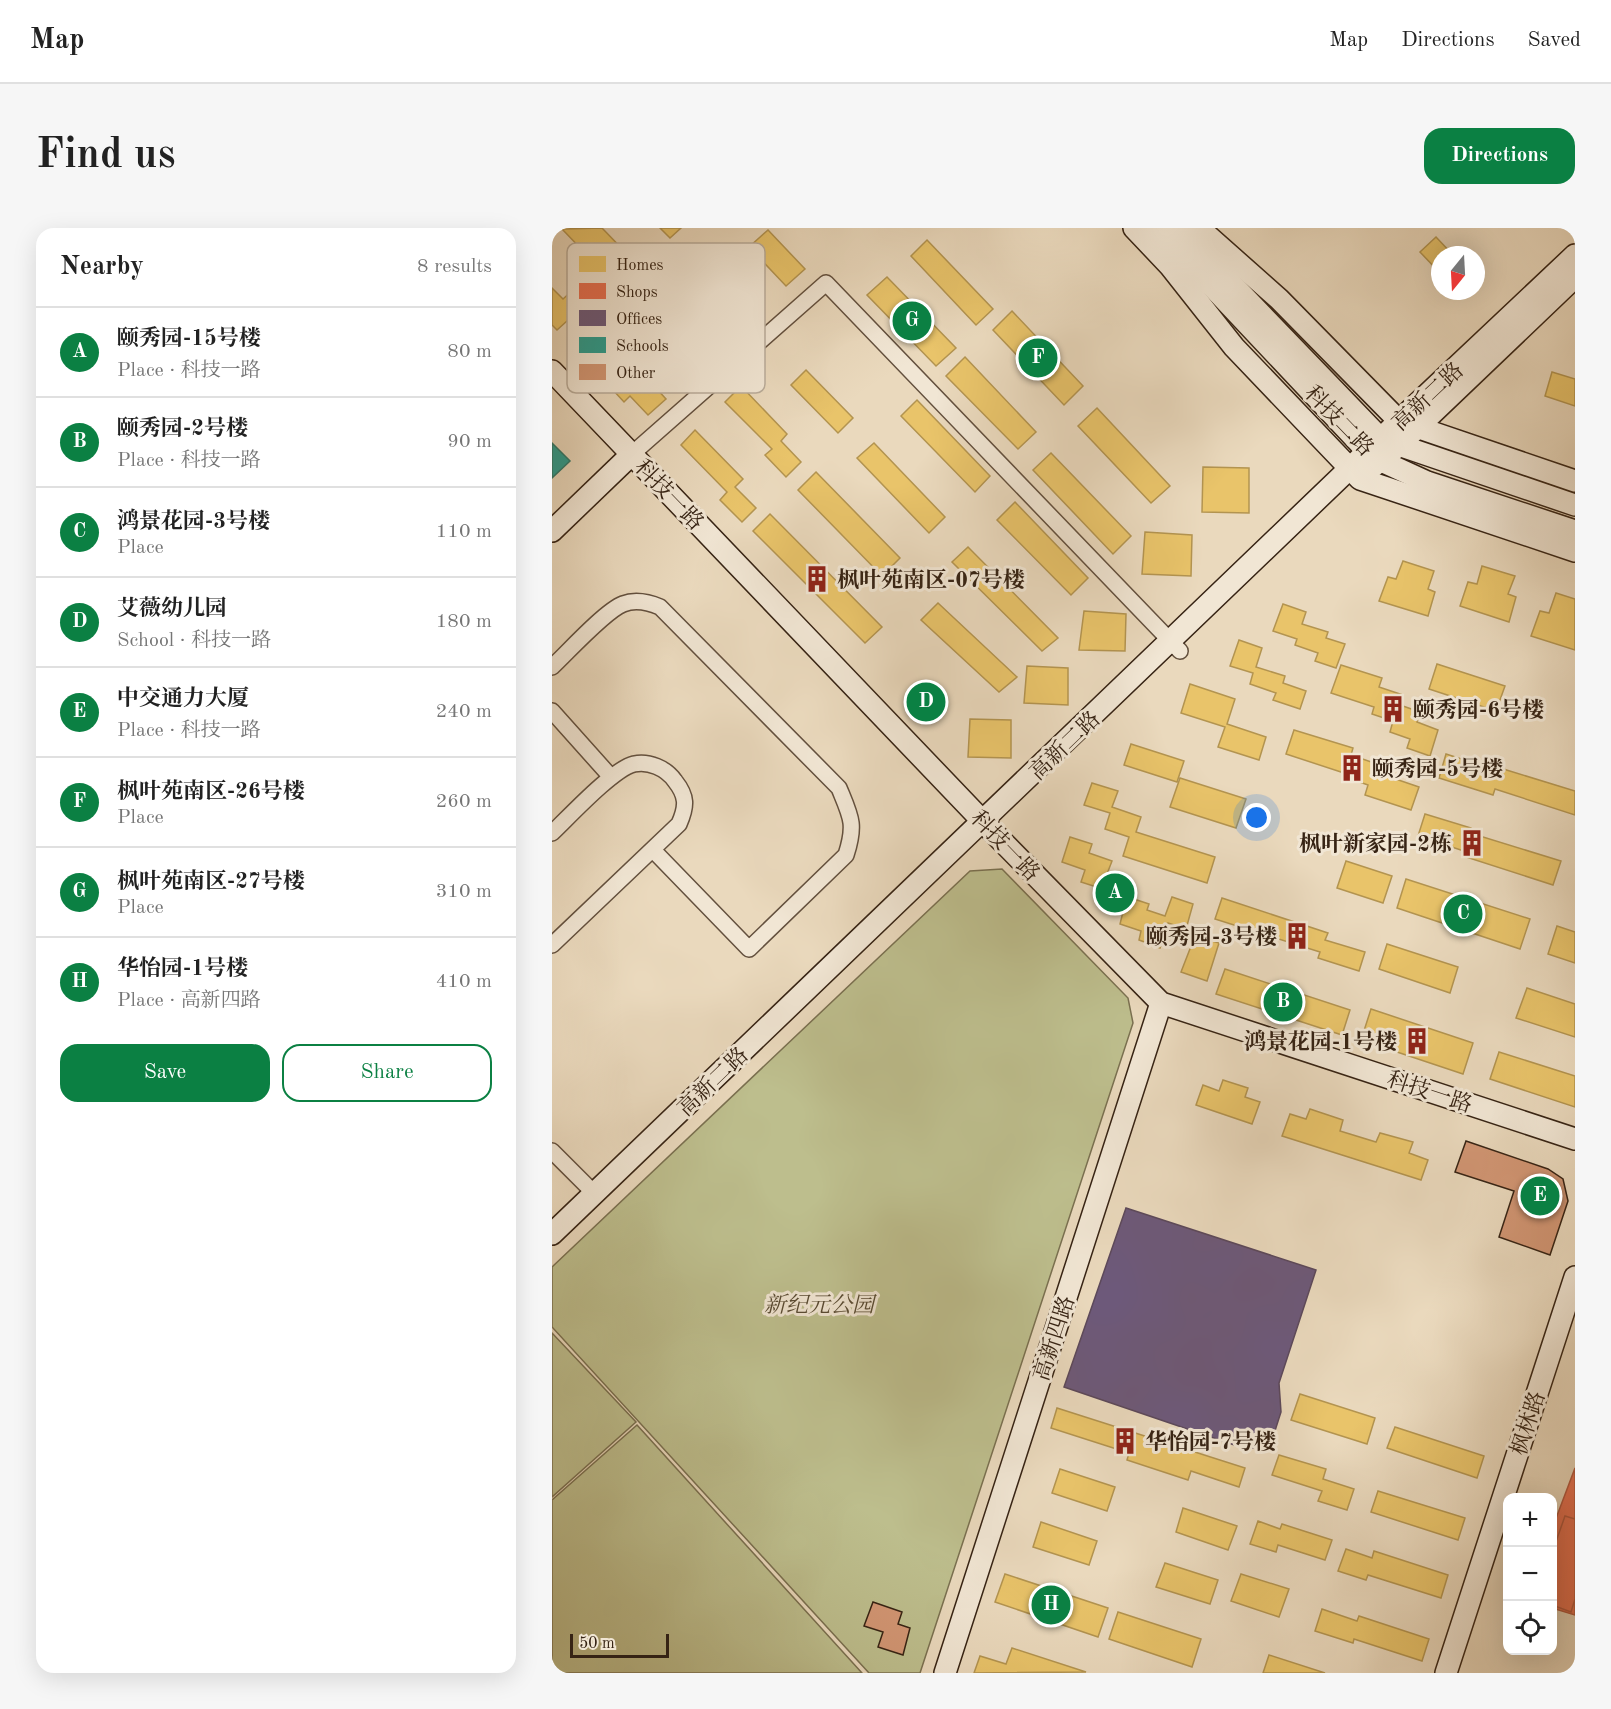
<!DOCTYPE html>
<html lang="en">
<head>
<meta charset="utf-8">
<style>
	:root { --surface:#fff; --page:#f6f6f6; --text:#222; --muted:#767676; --line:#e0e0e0; --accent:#0b8043 }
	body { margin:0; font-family:"Old Standard TT","Noto Serif SC",serif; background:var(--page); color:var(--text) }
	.controls { position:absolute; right:18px; bottom:18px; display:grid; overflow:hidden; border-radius:12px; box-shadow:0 6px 24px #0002 }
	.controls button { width:54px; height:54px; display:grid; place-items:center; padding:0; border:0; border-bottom:2px solid var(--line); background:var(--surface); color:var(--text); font:30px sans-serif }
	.compass { position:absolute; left:879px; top:18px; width:54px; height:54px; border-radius:50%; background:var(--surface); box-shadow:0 6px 24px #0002; rotate:198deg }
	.scale { position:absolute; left:18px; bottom:15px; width:99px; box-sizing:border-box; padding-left:6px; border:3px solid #362314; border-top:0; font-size:16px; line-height:21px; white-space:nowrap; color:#362314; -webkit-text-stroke:4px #f1e6d4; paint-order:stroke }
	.you { position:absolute; left:705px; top:590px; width:21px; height:21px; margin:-15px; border:4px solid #fff; border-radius:50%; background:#1a73e8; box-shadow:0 0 0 9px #1a73e833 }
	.badge { display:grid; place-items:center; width:39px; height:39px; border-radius:50%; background:var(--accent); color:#fff; font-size:20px; font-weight:700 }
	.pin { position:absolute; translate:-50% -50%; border:3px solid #fff; box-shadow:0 2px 6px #0006 }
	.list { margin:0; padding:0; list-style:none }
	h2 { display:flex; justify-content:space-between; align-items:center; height:78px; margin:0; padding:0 24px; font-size:26px }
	h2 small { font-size:20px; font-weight:400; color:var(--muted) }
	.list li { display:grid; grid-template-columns:39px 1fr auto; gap:18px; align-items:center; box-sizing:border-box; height:90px; padding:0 24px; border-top:2px solid var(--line) }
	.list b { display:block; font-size:22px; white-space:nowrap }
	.list p { margin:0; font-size:20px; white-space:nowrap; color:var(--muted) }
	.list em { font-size:20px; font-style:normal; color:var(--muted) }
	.actions { display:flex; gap:12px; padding:18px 24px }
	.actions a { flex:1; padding:14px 0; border:2px solid var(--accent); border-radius:18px; text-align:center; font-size:21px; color:var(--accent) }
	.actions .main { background:var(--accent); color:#fff }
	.icon { flex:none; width:33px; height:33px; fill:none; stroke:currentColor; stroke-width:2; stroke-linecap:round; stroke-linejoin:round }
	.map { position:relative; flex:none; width:1023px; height:1445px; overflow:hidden; border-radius:18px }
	header { display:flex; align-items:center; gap:36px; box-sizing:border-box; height:84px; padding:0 30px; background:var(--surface); border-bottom:2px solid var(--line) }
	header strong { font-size:28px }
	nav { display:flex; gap:33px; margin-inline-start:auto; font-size:21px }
	.intro { display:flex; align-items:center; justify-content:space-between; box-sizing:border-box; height:144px; padding:0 36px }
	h1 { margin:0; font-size:42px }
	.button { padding:15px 27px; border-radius:18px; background:var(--accent); color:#fff; font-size:21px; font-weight:700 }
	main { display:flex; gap:36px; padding:0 36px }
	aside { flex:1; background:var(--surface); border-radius:18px; box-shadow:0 6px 24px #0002 }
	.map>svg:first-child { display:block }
	.green { fill:#bdbe8d; stroke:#7a7050; stroke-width:1.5 }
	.homes { fill:#e9c46a; stroke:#b39450; stroke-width:1.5 }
	.shops { fill:#e76f51; stroke:#b2583f; stroke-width:1.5 }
	.offices { fill:#6d597a; stroke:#5c495b; stroke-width:1.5 }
	.schools { fill:#2a9d8f; stroke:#2e786a; stroke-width:1.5 }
	.building { fill:#d29674; stroke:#362314; stroke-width:1.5 }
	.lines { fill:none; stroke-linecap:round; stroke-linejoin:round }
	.street-casing { stroke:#63503e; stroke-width:18 }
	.secondary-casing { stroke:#362314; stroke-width:24 }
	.street { stroke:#f1e6d4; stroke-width:15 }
	.secondary { stroke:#f1e6d4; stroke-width:21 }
	.labels { text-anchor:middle; stroke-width:6; stroke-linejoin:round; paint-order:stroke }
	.street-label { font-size:22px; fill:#362314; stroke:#f1e6d4 }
	.poi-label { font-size:22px; font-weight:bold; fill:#362314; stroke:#f1e6d4; text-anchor:start }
	.park-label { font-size:22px; font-style:italic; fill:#584a32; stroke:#f1e6d4 }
	.key { fill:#f1e6d4; stroke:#b9ac9a; stroke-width:1.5 }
	.key-label { font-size:16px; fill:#362314 }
</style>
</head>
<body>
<header>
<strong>Map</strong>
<nav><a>Map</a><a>Directions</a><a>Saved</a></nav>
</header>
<div class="intro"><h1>Find us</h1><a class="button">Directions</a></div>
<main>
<aside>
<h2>Nearby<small>8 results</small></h2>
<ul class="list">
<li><span class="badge">A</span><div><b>颐秀园-15号楼</b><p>Place · 科技一路</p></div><em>80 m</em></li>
<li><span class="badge">B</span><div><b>颐秀园-2号楼</b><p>Place · 科技一路</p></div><em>90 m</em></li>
<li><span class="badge">C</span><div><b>鸿景花园-3号楼</b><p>Place</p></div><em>110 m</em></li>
<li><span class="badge">D</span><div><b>艾薇幼儿园</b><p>School · 科技一路</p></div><em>180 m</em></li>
<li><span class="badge">E</span><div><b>中交通力大厦</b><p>Place · 科技一路</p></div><em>240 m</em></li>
<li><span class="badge">F</span><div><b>枫叶苑南区-26号楼</b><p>Place</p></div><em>260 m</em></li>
<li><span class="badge">G</span><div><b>枫叶苑南区-27号楼</b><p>Place</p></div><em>310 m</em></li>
<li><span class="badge">H</span><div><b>华怡园-1号楼</b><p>Place · 高新四路</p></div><em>410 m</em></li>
</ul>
<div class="actions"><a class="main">Save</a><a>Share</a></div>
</aside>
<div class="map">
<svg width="1023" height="1445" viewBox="0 0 1023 1445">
	<rect width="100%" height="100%" fill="#ead9bd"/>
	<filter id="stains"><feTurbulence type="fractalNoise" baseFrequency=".00333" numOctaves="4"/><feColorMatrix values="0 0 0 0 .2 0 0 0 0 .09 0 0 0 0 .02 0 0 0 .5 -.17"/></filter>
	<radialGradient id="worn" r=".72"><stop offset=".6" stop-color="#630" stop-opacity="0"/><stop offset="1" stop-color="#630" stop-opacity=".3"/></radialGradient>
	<g class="green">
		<polygon points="450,641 576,770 581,795 368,1445 317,1445 0,1099 0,1039 418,643"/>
		<polygon points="0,1105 84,1194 0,1269"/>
		<polygon points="85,1197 310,1445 0,1445 0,1272"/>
	</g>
	<g class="homes">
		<polygon points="50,0 79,30 57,50 10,1"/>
		<polygon points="108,0 129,0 118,10"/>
		<polygon points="216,2 253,41 234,58 197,19"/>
		<polygon points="884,9 901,27 888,27 888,45 868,24"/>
		<polygon points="375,12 441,81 424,97 359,28"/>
		<polygon points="335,49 404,120 384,138 315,67"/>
		<polygon points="0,60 11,71 23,60 36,74 5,102 0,97"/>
		<polygon points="460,83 531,158 512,177 441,102"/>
		<polygon points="39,108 85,155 93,148 114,171 96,187 78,168 72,174 24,122"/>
		<polygon points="413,129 484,204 466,221 394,148"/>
		<polygon points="254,142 301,190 286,205 239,157"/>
		<polygon points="1000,144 1023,151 1023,178 993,168"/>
		<polygon points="189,158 235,206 229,213 249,234 234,249 213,227 220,221 173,174"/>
		<polygon points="365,172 438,248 423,264 349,188"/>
		<polygon points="545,180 618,258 599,275 526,198"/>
		<polygon points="143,202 191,251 183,259 204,280 190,294 168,272 175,264 129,217"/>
		<polygon points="322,215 393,289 377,305 305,230"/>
		<polygon points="499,225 579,308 561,326 481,242"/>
		<polygon points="651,239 697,240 697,285 650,284"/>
		<polygon points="264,244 348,330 330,348 246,262"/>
		<polygon points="463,274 536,350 519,367 445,292"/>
		<polygon points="218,286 330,399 313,415 201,303"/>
		<polygon points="593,304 640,307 639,348 590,346"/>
		<polygon points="416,319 506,410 490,423 400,334"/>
		<polygon points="851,333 882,343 876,361 883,364 876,388 827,373 836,349 844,351"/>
		<polygon points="930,338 963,348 956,366 964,369 957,394 908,378 916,354 925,356"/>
		<polygon points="1004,365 1023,371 1023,422 979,408 988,383 997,385"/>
		<polygon points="386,375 465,449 447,464 369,392"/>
		<polygon points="731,376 754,384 750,396 776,404 774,410 793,416 784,440 763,433 766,425 743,417 745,411 721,403"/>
		<polygon points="532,383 574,386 573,423 527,422"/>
		<polygon points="687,412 710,420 704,439 733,448 731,455 754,463 748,481 721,472 724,465 698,456 701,445 678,438"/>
		<polygon points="885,436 953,458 944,483 877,461"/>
		<polygon points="789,437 830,450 827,459 851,467 848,477 868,484 865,494 886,502 878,528 855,520 858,511 838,504 841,493 820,486 822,479 779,465"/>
		<polygon points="475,438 516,440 516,477 472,475"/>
		<polygon points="638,456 683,471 675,496 714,509 707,532 666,519 673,499 629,485"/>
		<polygon points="418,491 459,492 459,530 416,529"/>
		<polygon points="742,502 801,520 799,527 825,536 823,544 867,559 859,582 813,567 816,557 791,548 792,545 734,526"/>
		<polygon points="579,516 632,533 625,554 572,537"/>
		<polygon points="894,526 947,543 948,540 1023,563 1023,587 943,561 941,567 887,550"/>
		<polygon points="628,550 694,571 684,600 618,579"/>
		<polygon points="540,555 566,563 560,579 589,589 584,604 663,629 655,655 571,628 577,609 553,601 558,585 532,577"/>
		<polygon points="873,586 919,600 918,605 1009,633 1001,657 911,628 912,623 866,608"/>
		<polygon points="518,609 540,616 537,625 560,633 555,646 578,653 573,668 597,676 595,682 613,688 620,669 641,676 634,701 616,695 608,720 587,712 589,703 568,696 571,684 549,677 554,662 529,654 533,642 510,634"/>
		<polygon points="794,633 840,648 831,675 785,660"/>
		<polygon points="854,651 978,691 968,721 845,680"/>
		<polygon points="670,670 776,705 773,712 813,724 807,743 766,730 768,724 663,691"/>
		<polygon points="1005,698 1023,704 1023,735 996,726"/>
		<polygon points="643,708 667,715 655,753 629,744"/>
		<polygon points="835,716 906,739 898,765 827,741"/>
		<polygon points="673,741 798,782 790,807 664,766"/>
		<polygon points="975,760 1023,776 1023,809 964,790"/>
		<polygon points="819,781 921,815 911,846 809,812"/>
		<polygon points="947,824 1023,848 1023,879 938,851"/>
		<polygon points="671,852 696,860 693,869 708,874 700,896 644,877 651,857 667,863"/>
		<polygon points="758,881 791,892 788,903 824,914 828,905 861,914 857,925 876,932 869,952 730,908 738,886 754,891"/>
		<polygon points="748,1166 823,1190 815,1216 739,1192"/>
		<polygon points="505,1180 693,1240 687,1259 639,1243 636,1252 575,1232 577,1225 499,1200"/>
		<polygon points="843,1199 932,1228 925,1250 835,1220"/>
		<polygon points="727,1227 774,1241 771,1251 802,1261 795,1282 766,1273 770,1263 720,1247"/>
		<polygon points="508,1241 563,1259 555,1283 500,1265"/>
		<polygon points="826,1263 913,1290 906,1312 819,1284"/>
		<polygon points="631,1280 685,1298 676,1322 624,1304"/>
		<polygon points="706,1293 728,1301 730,1296 780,1312 773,1332 726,1317 724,1324 698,1316"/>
		<polygon points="489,1294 545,1313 537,1337 481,1319"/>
		<polygon points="794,1321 820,1330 822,1323 896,1347 889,1370 816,1347 814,1352 786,1343"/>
		<polygon points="613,1335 666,1352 658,1376 604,1359"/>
		<polygon points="453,1346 556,1380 546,1409 443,1374"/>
		<polygon points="689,1346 737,1361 727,1389 679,1373"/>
		<polygon points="770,1381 805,1393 807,1388 877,1411 870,1433 802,1411 801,1415 763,1403"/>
		<polygon points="566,1384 649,1411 640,1439 557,1411"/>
		<polygon points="460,1420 534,1444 422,1445 428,1428 454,1436"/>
		<polygon points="717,1427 773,1445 711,1445"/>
	</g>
	<g class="shops">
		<polygon points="1023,1240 1023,1387 1000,1380 1000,1301"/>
		<polygon points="1013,1288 1023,1291 1023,1371 1019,1384 1000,1377 1000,1325"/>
	</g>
	<polygon class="offices" points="574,980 764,1042 727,1155 729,1184 721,1209 708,1219 694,1221 512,1159"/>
	<polygon class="schools" points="0,215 18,233 0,250"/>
	<g class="building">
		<polygon points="914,913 996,941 1011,951 1016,973 998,1027 947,1009 962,963 903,944"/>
		<polygon points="321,1374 350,1384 346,1396 358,1400 351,1427 326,1419 331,1404 312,1398"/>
	</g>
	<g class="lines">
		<defs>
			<g id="street">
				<polyline points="80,226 274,55 628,423"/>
				<path d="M0 439C16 424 53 383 71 376 84 371 96 374 108 379L287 560C299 589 304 596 294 627L197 721 101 622"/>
				<polyline points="0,483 59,549"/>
				<path d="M0 605C17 589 61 541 82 536 97 533 114 540 123 553 135 568 135 578 127 596L0 717"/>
				<polyline points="0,923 42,965"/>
			</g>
			<g id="secondary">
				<polyline points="582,0 618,38 682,119 808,251 1023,323"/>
				<polyline points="605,0 816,224 827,232 875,254 1023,303"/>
				<polyline points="626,0 829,211 1023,277"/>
				<polyline points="647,0 727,71 847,193 1023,253"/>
				<polyline points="0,143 440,603 609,775 1023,911"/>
				<polyline points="813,245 846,218 1023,49"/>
				<polyline points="0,303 80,226"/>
				<polyline points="0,1006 847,193 1023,27"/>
				<polyline points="393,1445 609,775"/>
				<polyline points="894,1445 1023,1049"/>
			</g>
		</defs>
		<use href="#street" class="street-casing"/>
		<use href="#secondary" class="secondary-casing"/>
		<use href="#street" class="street"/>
		<use href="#secondary" class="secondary"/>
	</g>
	<defs>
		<symbol id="building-bare" viewBox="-9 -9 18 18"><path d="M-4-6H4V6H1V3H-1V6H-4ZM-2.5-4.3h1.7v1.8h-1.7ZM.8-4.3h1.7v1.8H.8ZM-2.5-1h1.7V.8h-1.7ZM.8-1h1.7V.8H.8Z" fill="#8f2418" stroke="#f1e6d4" stroke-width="2.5" paint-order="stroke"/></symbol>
	</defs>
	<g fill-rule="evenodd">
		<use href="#building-bare" x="246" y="332" width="38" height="38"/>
		<use href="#building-bare" x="822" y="462" width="38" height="38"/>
		<use href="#building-bare" x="781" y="521" width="38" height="38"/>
		<use href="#building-bare" x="901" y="596" width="38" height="38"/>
		<use href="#building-bare" x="726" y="689" width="38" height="38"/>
		<use href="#building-bare" x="846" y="794" width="38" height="38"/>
		<use href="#building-bare" x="554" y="1194" width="38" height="38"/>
	</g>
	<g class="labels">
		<g class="street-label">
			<text transform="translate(875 168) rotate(-43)" y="8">高新二路</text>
			<text transform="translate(788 192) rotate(46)" y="8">科技二路</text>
			<text transform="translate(118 266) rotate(46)" y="8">科技一路</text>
			<text transform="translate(512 517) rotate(-44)" y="8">高新二路</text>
			<text transform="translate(454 617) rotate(46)" y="8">科技一路</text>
			<text transform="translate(160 853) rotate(-44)" y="8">高新二路</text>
			<text transform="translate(878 863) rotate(18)" y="8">科技一路</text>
			<text transform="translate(501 1110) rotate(-72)" y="8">高新四路</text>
			<text transform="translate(975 1195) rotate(-72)" y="8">枫林路</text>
		</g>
		<g class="poi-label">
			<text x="285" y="359">枫叶苑南区-07号楼</text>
			<text x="861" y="489">颐秀园-6号楼</text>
			<text x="820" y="548">颐秀园-5号楼</text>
			<text x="900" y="623" text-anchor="end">枫叶新家园-2栋</text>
			<text x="725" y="716" text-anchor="end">颐秀园-3号楼</text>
			<text x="845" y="821" text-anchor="end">鸿景花园-1号楼</text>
			<text x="593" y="1221">华怡园-7号楼</text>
		</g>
		<g class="park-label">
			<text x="267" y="1084">新纪元公园</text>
		</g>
	</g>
	<rect x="15" y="15" width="198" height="150" rx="9" class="key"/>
	<rect x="27" y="28" width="27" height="16" fill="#e9c46a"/>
	<rect x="27" y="55" width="27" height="16" fill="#e76f51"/>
	<rect x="27" y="82" width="27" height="16" fill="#6d597a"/>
	<rect x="27" y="109" width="27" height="16" fill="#2a9d8f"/>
	<rect x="27" y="136" width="27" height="16" fill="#d29674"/>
	<g class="key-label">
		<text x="64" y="42">Homes</text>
		<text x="64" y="69">Shops</text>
		<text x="64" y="96">Offices</text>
		<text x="64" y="123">Schools</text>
		<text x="64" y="150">Other</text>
	</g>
	<rect width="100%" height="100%" filter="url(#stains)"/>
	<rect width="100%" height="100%" fill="url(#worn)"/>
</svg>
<div class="controls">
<button>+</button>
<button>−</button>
<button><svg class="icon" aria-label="locate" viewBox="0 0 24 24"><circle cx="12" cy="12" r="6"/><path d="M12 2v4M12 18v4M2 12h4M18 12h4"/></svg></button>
</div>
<svg class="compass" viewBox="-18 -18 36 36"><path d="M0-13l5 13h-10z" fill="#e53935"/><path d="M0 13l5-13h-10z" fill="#767676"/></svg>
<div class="scale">50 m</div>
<div class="you"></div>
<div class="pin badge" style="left:563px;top:665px">A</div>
<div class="pin badge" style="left:731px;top:774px">B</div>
<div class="pin badge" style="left:911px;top:686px">C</div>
<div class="pin badge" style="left:374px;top:474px">D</div>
<div class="pin badge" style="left:988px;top:968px">E</div>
<div class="pin badge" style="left:486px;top:130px">F</div>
<div class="pin badge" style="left:360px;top:93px">G</div>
<div class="pin badge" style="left:499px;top:1377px">H</div>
</div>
</main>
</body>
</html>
